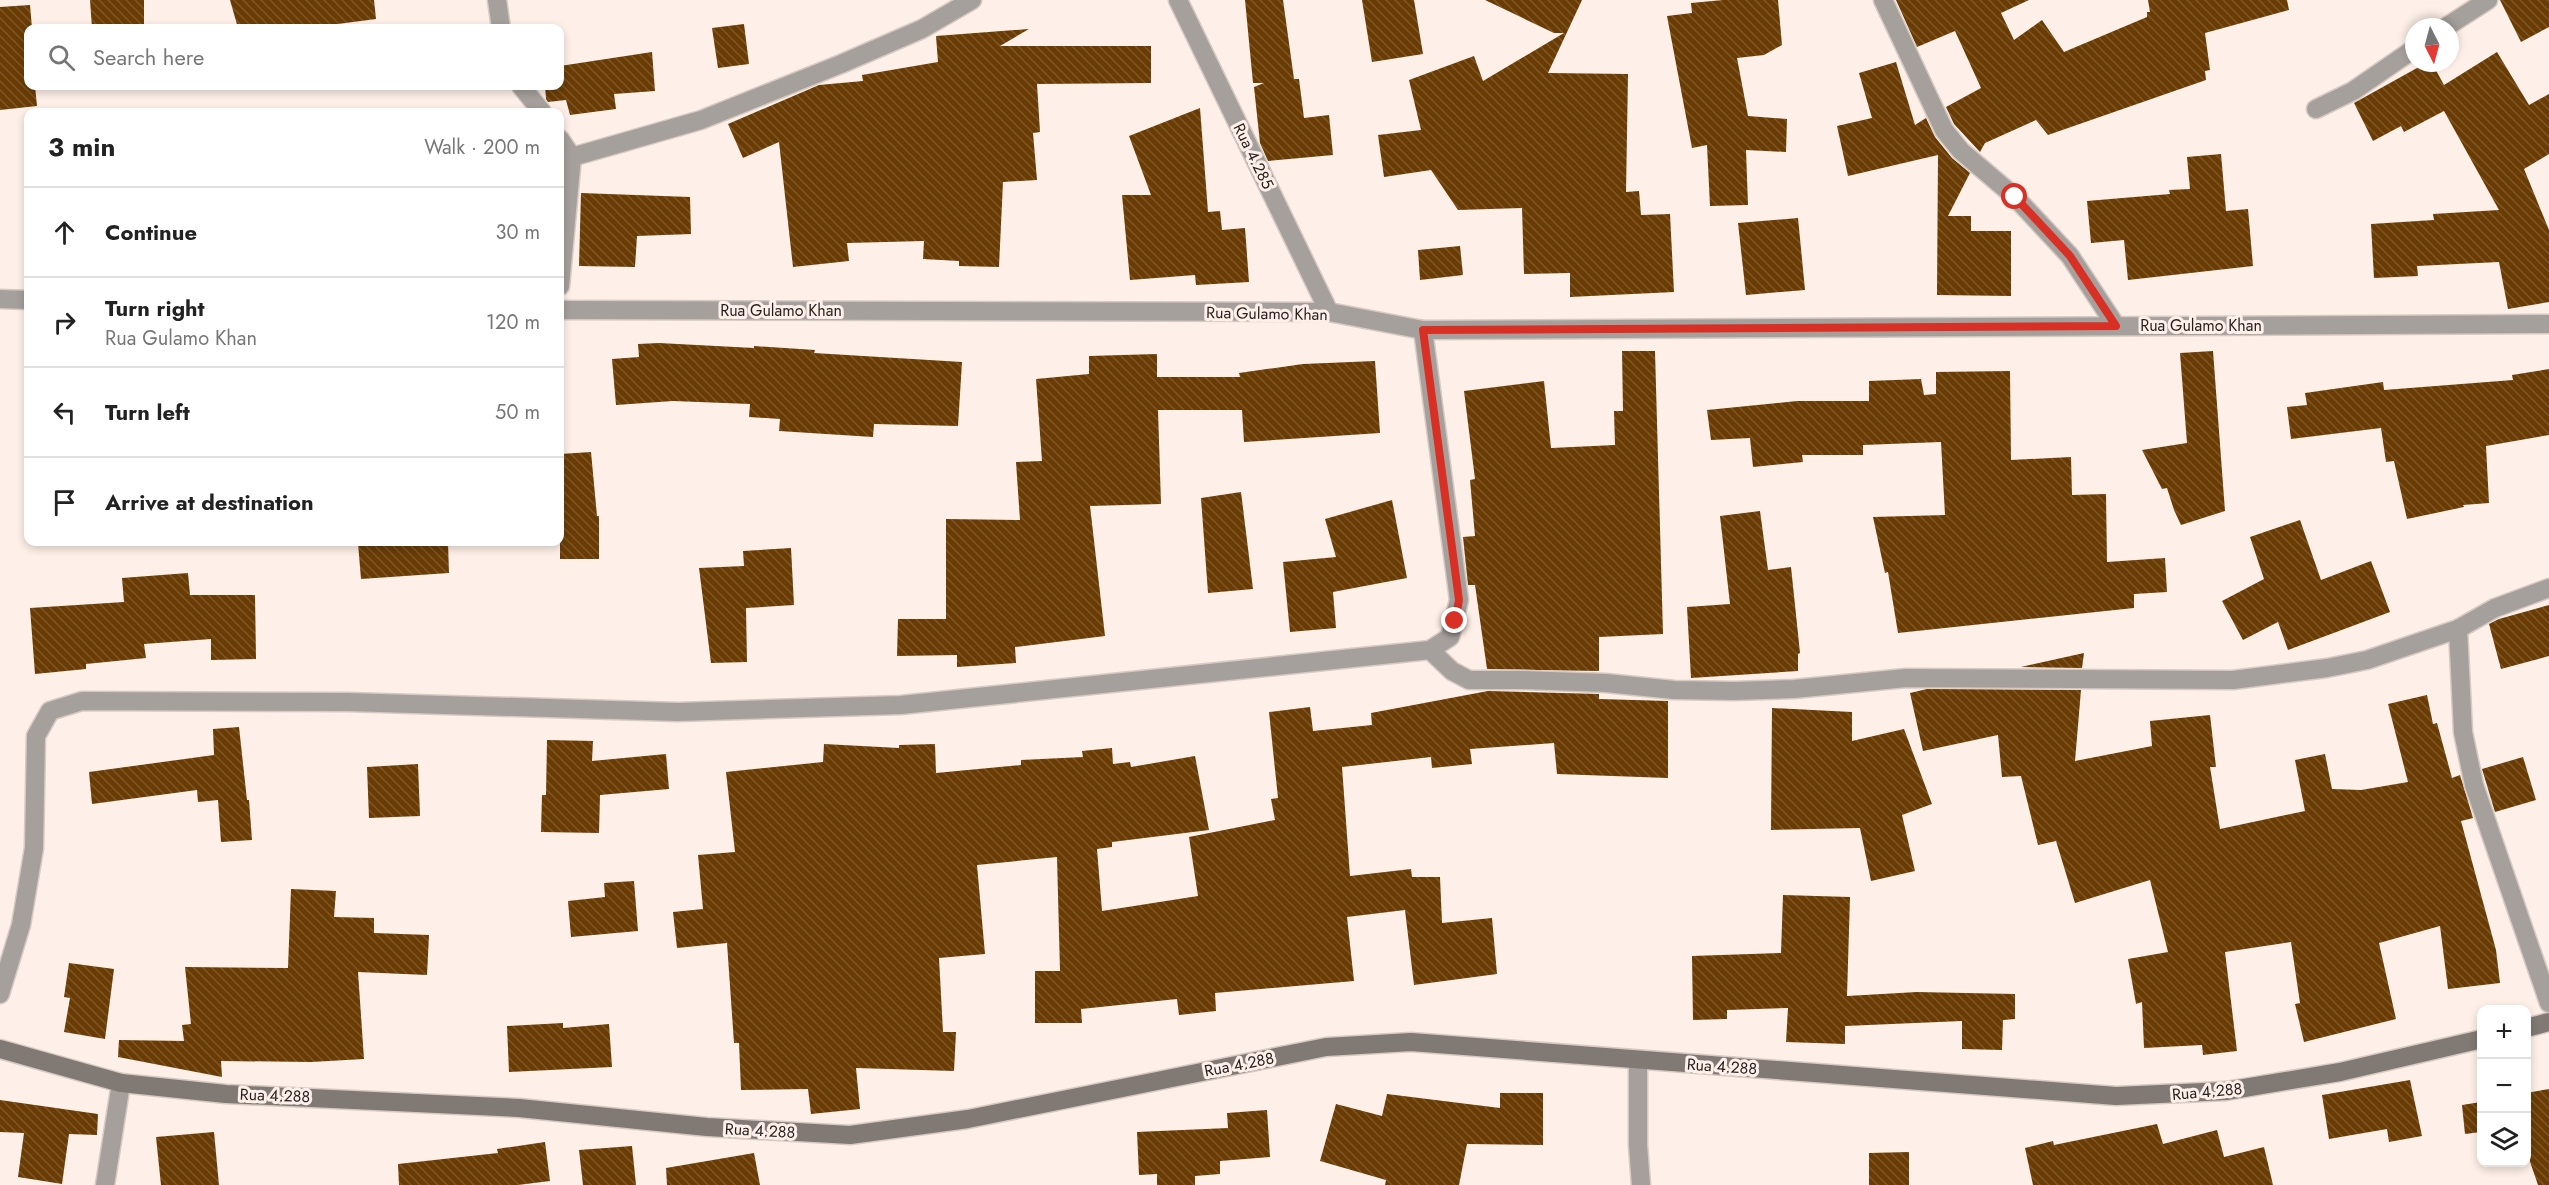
<!DOCTYPE html>
<html lang="en">
<head>
<meta charset="utf-8">
<style>
	:root { --surface:#fff; --page:#f2f2f2; --text:#222; --muted:#767676; --line:#e0e0e0 }
	body { margin:0; font-family:Jost,sans-serif; background:var(--page); color:var(--text) }
	.controls { position:absolute; right:18px; bottom:18px; display:grid; overflow:hidden; border-radius:12px; box-shadow:0 3px 9px #0003 }
	.controls button { width:54px; height:54px; display:grid; place-items:center; padding:0; border:0; border-bottom:2px solid var(--line); background:var(--surface); color:var(--text); font:30px sans-serif }
	.compass { position:absolute; left:2405px; top:18px; width:54px; height:54px; border-radius:50%; background:var(--surface); box-shadow:0 3px 9px #0003; rotate:174deg }
	.stop { position:absolute; width:18px; height:18px; margin:-14px; border:4px solid #d93025; border-radius:50%; background:#fff }
	.stop.end { background:#d93025; border-color:#fff; box-shadow:0 2px 6px #0008 }
	.list { margin:0; padding:0; list-style:none }
	h2 { display:flex; justify-content:space-between; align-items:center; height:78px; margin:0; padding:0 24px; font-size:26px }
	h2 small { font-size:20px; font-weight:400; color:var(--muted) }
	.list li { display:grid; grid-template-columns:39px 1fr auto; gap:18px; align-items:center; box-sizing:border-box; height:90px; padding:0 24px; border-top:2px solid var(--line) }
	.list b { display:block; font-size:22px; white-space:nowrap }
	.list p { margin:0; font-size:20px; white-space:nowrap; color:var(--muted) }
	.list em { font-size:20px; font-style:normal; color:var(--muted) }
	.icon { flex:none; width:33px; height:33px; fill:none; stroke:currentColor; stroke-width:2; stroke-linecap:round; stroke-linejoin:round }
	.map { position:relative; flex:none; width:2549px; height:1185px; overflow:hidden }
	.search { position:absolute; background:var(--surface); box-shadow:0 3px 9px #0003; left:24px; top:24px; width:540px; height:66px; display:flex; align-items:center; gap:15px; box-sizing:border-box; padding:0 21px; border-radius:12px; color:var(--muted); font-size:22px }
	.panel { position:absolute; background:var(--surface); box-shadow:0 3px 9px #0003; left:24px; top:108px; width:540px; height:438px; border-radius:12px }
	.map>svg:first-child { display:block }
	.building { fill:url(#building-back-hatch) }
	.lines { fill:none; stroke-linecap:round; stroke-linejoin:round }
	.street-casing { stroke:#d7cac3; stroke-width:21 }
	.secondary-casing { stroke:#d7cac3; stroke-width:21 }
	.street { stroke:#a6a09d; stroke-width:18 }
	.secondary { stroke:#817974; stroke-width:18 }
	.route { stroke:#d93025; stroke-width:8 }
	.labels { text-anchor:middle; stroke-width:6; stroke-linejoin:round; paint-order:stroke }
	.street-label { font-size:16px; fill:#241f1c; stroke:#fef0e8 }
</style>
</head>
<body>
<div class="map">
<svg width="2549" height="1185" viewBox="0 0 2549 1185">
	<defs>
		<pattern id="building-back-hatch" width="6" height="6" patternUnits="userSpaceOnUse" patternTransform="scale(1.5)"><rect width="6" height="6" fill="#6a3c04"/><path d="M-1 5l2 2M0 0l6 6M5-1l2 2" fill="none" stroke="#7b5629"/></pattern>
	</defs>
	<rect width="100%" height="100%" fill="#fef0e8"/>
	<g class="building">
		<polygon points="90,0 144,0 144,28 92,28"/>
		<polygon points="230,0 374,0 376,19 307,28 238,28"/>
		<polygon points="1245,0 1283,0 1294,79 1299,79 1304,118 1329,115 1333,155 1268,161 1260,143 1254,87 1264,83 1253,83"/>
		<polygon points="1362,0 1414,0 1423,54 1372,62"/>
		<polygon points="1485,0 1582,0 1548,73 1628,74 1626,192 1639,191 1641,215 1670,214 1674,292 1570,297 1570,273 1524,274 1522,208 1458,210 1431,170 1384,177 1378,135 1421,130 1409,80 1474,56 1483,81 1564,33 1554,33"/>
		<polygon points="1723,0 1778,0 1782,45 1764,55 1737,58 1748,116 1787,119 1786,152 1746,150 1748,205 1710,206 1707,145 1692,148 1667,16 1692,13 1691,3"/>
		<polygon points="1896,0 2029,0 2001,13 2014,40 2042,20 2064,52 2147,17 2147,12 2150,12 2148,0 2287,0 2289,10 2205,33 2210,70 2205,71 2206,80 2048,135 2036,120 1985,143 1980,152 1954,124 1946,107 1981,88 1955,31 1917,47"/>
		<polygon points="2500,0 2549,0 2549,27 2521,42"/>
		<polygon points="30,5 32,28 28,28 28,86 35,86 37,106 0,110 0,7"/>
		<polygon points="744,24 749,64 718,68 712,28"/>
		<polygon points="1029,29 1000,46 1151,46 1151,83 1037,84 1040,132 1033,133 1037,180 1003,182 999,267 959,266 959,261 923,259 924,241 847,243 849,261 793,267 779,142 743,158 728,124 819,85 863,81 862,75 938,62 936,36"/>
		<polygon points="652,52 655,91 614,94 616,109 570,115 566,100 548,102 546,99 545,86 560,86 560,66"/>
		<polygon points="2497,52 2529,105 2549,94 2549,154 2524,169 2549,230 2549,302 2508,309 2499,262 2417,266 2418,276 2374,278 2371,224 2434,220 2433,214 2499,210 2444,111 2404,132 2401,126 2373,141 2354,103 2426,63 2432,63 2444,85"/>
		<polygon points="1896,62 1915,125 1926,118 1935,137 1952,158 1970,173 1948,216 1971,216 1971,231 2011,231 2011,296 1937,295 1938,155 1848,176 1837,126 1872,118 1859,73"/>
		<polygon points="1200,108 1208,212 1220,211 1222,230 1245,228 1249,282 1196,285 1195,275 1130,280 1122,195 1151,195 1129,136"/>
		<polygon points="2221,154 2226,211 2248,209 2253,266 2128,280 2124,240 2091,243 2087,201 2170,194 2169,190 2190,189 2187,157"/>
		<polygon points="581,193 690,197 691,234 637,236 635,267 579,266"/>
		<polygon points="1798,218 1805,290 1746,295 1738,223"/>
		<polygon points="1460,246 1463,275 1420,280 1418,250"/>
		<polygon points="659,343 754,348 754,346 815,350 814,353 962,362 958,426 874,424 873,437 779,431 780,419 749,417 750,404 673,401 616,405 612,359 639,357 638,344"/>
		<polygon points="1622,351 1655,351 1663,634 1599,637 1599,671 1487,669 1475,585 1468,585 1463,537 1475,536 1470,480 1475,479 1464,391 1544,381 1551,448 1615,445 1614,411 1623,411"/>
		<polygon points="2213,351 2225,511 2181,525 2174,510 2167,488 2162,489 2142,450 2187,443 2180,353"/>
		<polygon points="1157,354 1157,377 1240,377 1239,373 1303,364 1375,361 1380,433 1244,442 1242,410 1158,410 1161,504 1090,506 1105,636 1015,647 1016,663 957,667 957,655 897,656 898,619 946,619 946,519 1020,520 1016,462 1042,461 1036,379 1089,374 1089,356"/>
		<polygon points="2549,369 2549,435 2486,446 2489,503 2463,505 2464,507 2407,519 2394,461 2386,462 2381,428 2291,439 2287,407 2307,405 2305,393 2383,382 2384,390 2513,380 2512,375"/>
		<polygon points="2010,371 2011,460 2071,457 2072,495 2106,494 2107,562 2165,558 2167,592 2134,594 2134,608 1898,633 1888,572 1885,573 1873,517 1945,515 1941,442 1863,445 1863,455 1802,455 1803,462 1753,467 1750,438 1711,440 1707,410 1797,401 1869,401 1869,381 1921,379 1924,395 1936,394 1936,372"/>
		<polygon points="591,452 597,516 599,516 599,559 560,559 560,454"/>
		<polygon points="1241,492 1253,589 1208,593 1201,498"/>
		<polygon points="1392,500 1407,578 1333,592 1336,628 1290,632 1283,562 1336,557 1325,519"/>
		<polygon points="1760,511 1768,570 1791,567 1800,653 1798,654 1798,671 1691,678 1687,607 1730,604 1720,516"/>
		<polygon points="2300,520 2321,580 2371,561 2390,612 2288,650 2278,622 2243,640 2222,601 2264,579 2250,537"/>
		<polygon points="379,542 448,542 449,573 361,579 358,543"/>
		<polygon points="791,548 794,605 746,608 747,662 711,663 699,568 744,566 743,551"/>
		<polygon points="188,573 190,595 255,595 256,659 211,660 211,639 144,644 146,658 86,664 86,669 35,674 30,608 124,602 122,578"/>
		<polygon points="2549,605 2549,656 2501,669 2489,624 2499,619"/>
		<polygon points="2084,653 2082,668 2021,667"/>
		<polygon points="1927,689 2081,690 2075,761 2152,746 2150,721 2210,715 2216,767 2210,767 2220,829 2305,811 2295,760 2325,754 2332,789 2361,790 2408,782 2388,704 2427,695 2433,724 2437,723 2452,778 2460,775 2473,818 2461,821 2496,950 2500,983 2448,989 2440,926 2379,943 2396,1019 2304,1042 2295,1004 2300,1003 2291,942 2225,952 2237,1051 2203,1055 2202,1045 2144,1048 2142,1002 2136,1004 2128,959 2168,952 2150,880 2075,903 2056,841 2038,845 2021,776 2002,777 1998,735 1923,751 1910,693"/>
		<polygon points="1488,691 1599,694 1599,699 1668,701 1668,778 1557,774 1554,743 1470,749 1472,764 1432,768 1431,757 1342,767 1350,876 1411,869 1412,877 1440,877 1442,923 1492,918 1497,974 1414,985 1405,910 1347,917 1354,981 1215,993 1216,1011 1179,1015 1177,999 1081,1009 1082,1023 1035,1023 1035,971 1060,971 1057,857 977,865 985,954 939,958 943,1032 956,1032 954,1071 856,1068 860,1109 811,1114 808,1089 741,1090 739,1043 734,1043 727,943 677,948 673,912 703,909 698,855 735,852 726,772 823,762 824,744 899,748 899,745 935,744 936,773 1021,765 1021,760 1083,757 1082,751 1112,748 1113,764 1130,762 1131,767 1195,756 1209,830 1112,842 1112,847 1097,849 1102,911 1198,896 1189,837 1275,820 1271,799 1278,798 1269,712 1310,707 1313,731 1372,725 1371,713"/>
		<polygon points="1772,708 1852,712 1852,741 1904,729 1932,804 1902,815 1915,871 1871,881 1860,828 1771,830"/>
		<polygon points="239,727 247,800 249,800 252,840 221,842 218,800 198,802 197,790 92,804 89,772 214,755 213,729"/>
		<polygon points="547,740 593,741 592,761 666,754 669,789 600,795 599,833 541,832 542,795 546,795"/>
		<polygon points="2523,757 2536,800 2495,812 2482,769"/>
		<polygon points="418,764 420,816 369,818 367,767"/>
		<polygon points="634,881 638,931 571,937 568,901 605,897 604,883"/>
		<polygon points="291,889 336,891 334,917 374,918 374,933 429,935 427,975 358,972 364,1059 311,1062 221,1061 222,1077 118,1057 119,1040 184,1041 182,1025 191,1024 185,967 288,968"/>
		<polygon points="1783,895 1850,897 1847,996 1917,992 2015,994 2015,1019 2003,1020 2002,1050 1962,1049 1962,1021 1845,1026 1845,1044 1786,1042 1788,1008 1727,1010 1727,1019 1693,1020 1692,956 1781,953"/>
		<polygon points="69,963 114,969 105,1039 64,1032 70,998 64,997"/>
		<polygon points="563,1023 563,1028 609,1024 612,1067 509,1072 507,1026"/>
		<polygon points="2410,1080 2422,1136 2389,1142 2387,1129 2329,1139 2322,1095"/>
		<polygon points="2549,1089 2549,1185 2538,1185 2526,1150 2526,1093"/>
		<polygon points="1500,1093 1543,1093 1543,1145 1467,1144 1459,1185 1385,1185 1386,1180 1320,1161 1336,1104 1382,1116 1387,1094 1500,1108"/>
		<polygon points="0,1100 98,1114 97,1135 69,1134 62,1184 18,1177 24,1133 0,1132"/>
		<polygon points="2481,1102 2481,1132 2465,1134 2462,1105"/>
		<polygon points="1267,1110 1270,1157 1220,1161 1220,1174 1195,1176 1195,1185 1157,1185 1157,1174 1139,1175 1137,1132 1228,1128 1227,1113"/>
		<polygon points="2157,1124 2163,1144 2217,1130 2224,1157 2264,1147 2273,1185 2033,1185 2025,1148 2053,1141 2054,1145"/>
		<polygon points="214,1132 219,1185 161,1185 156,1137"/>
		<polygon points="545,1142 550,1181 518,1185 399,1185 398,1164 498,1153 497,1149"/>
		<polygon points="632,1146 636,1185 583,1185 579,1150"/>
		<polygon points="1909,1152 1909,1185 1869,1185 1869,1153"/>
		<polygon points="754,1153 760,1185 667,1185 666,1168"/>
	</g>
	<g class="lines">
		<defs>
			<g id="street">
				<polyline points="497,0 501,28"/>
				<polyline points="1178,0 1329,312"/>
				<polyline points="1883,0 1944,130 1961,151 2015,197 2070,256 2116,326"/>
				<polyline points="2446,27 2488,0"/>
				<polyline points="521,86 542,112"/>
				<polyline points="2316,109 2353,91 2414,49"/>
				<polyline points="560,139 572,157 560,286"/>
				<polyline points="572,157 701,120 841,64 922,29 972,0"/>
				<polyline points="0,299 28,300"/>
				<polyline points="560,310 1329,312 1423,330 2549,324"/>
				<polyline points="2458,629 2463,732 2474,785 2549,1003"/>
				<polyline points="1430,650 1452,671 1469,680 1522,680 1606,683 1674,690 1734,691 1794,689 1906,678 2233,680 2327,668 2367,660 2458,629 2495,608 2549,588"/>
				<polyline points="0,994 21,925 34,848 36,736 50,711 82,701 348,702 678,712 901,705 1430,650 1450,637 1459,600 1423,330"/>
				<polyline points="1638,1060 1638,1145 1641,1185"/>
				<polyline points="105,1185 121,1083"/>
			</g>
			<g id="secondary">
				<polyline points="2526,1028 2549,1022"/>
				<polyline points="0,1049 121,1083 226,1094 519,1108 707,1127 850,1135 968,1119 1326,1047 1411,1042 2116,1096 2226,1091 2340,1072 2482,1039"/>
			</g>
		</defs>
		<use href="#street" class="street-casing"/>
		<use href="#secondary" class="secondary-casing"/>
		<use href="#street" class="street"/>
		<use href="#secondary" class="secondary"/>
	</g>
	<g class="lines">
		<polyline class="route" points="1455,621 1459,600 1423,330 2116,326 2070,256 2015,197"/>
	</g>
	<g class="labels">
		<g class="street-label">
			<text transform="translate(1254 156) rotate(64)" y="6">Rua 4.285</text>
			<text x="781" y="316">Rua Gulamo Khan</text>
			<text transform="translate(1267 313) rotate(1)" y="6">Rua Gulamo Khan</text>
			<text x="2201" y="331">Rua Gulamo Khan</text>
			<text transform="translate(1239 1064) rotate(-11)" y="6">Rua 4.288</text>
			<text transform="translate(1722 1066) rotate(4)" y="6">Rua 4.288</text>
			<text transform="translate(2207 1091) rotate(-5)" y="6">Rua 4.288</text>
			<text transform="translate(275 1095) rotate(2)" y="6">Rua 4.288</text>
			<text transform="translate(760 1130) rotate(3)" y="6">Rua 4.288</text>
		</g>
	</g>
</svg>
<div class="controls">
<button>+</button>
<button>−</button>
<button><svg class="icon" aria-label="layers" viewBox="0 0 24 24"><path d="M12 4l9 5-9 5-9-5zM3 14l9 5 9-5"/></svg></button>
</div>
<svg class="compass" viewBox="-18 -18 36 36"><path d="M0-13l5 13h-10z" fill="#e53935"/><path d="M0 13l5-13h-10z" fill="#767676"/></svg>
<div class="stop" style="left:2015px;top:197px"></div>
<div class="stop end" style="left:1455px;top:621px"></div>
<div class="search"><svg class="icon" aria-label="search" viewBox="0 0 24 24"><circle cx="10" cy="10" r="6"/><path d="M15 15l6 6"/></svg>Search here</div>
<section class="panel">
<h2>3 min<small>Walk · 200 m</small></h2>
<ul class="list">
<li><svg class="icon" aria-label="ahead" viewBox="0 0 24 24"><path d="M12 20V5M6 11l6-6 6 6"/></svg><div><b>Continue</b></div><em>30 m</em></li>
<li><svg class="icon" aria-label="right" viewBox="0 0 24 24"><path d="M7 20v-9h11M14 6l5 5-5 5"/></svg><div><b>Turn right</b><p>Rua Gulamo Khan</p></div><em>120 m</em></li>
<li><svg class="icon" aria-label="left" viewBox="0 0 24 24"><path d="M17 20v-9H6M10 6l-5 5 5 5"/></svg><div><b>Turn left</b></div><em>50 m</em></li>
<li><svg class="icon" aria-label="arrive" viewBox="0 0 24 24"><path d="M6 21V4h12l-3 4 3 4H6"/></svg><div><b>Arrive at destination</b></div></li>
</ul>
</section>
</div>
</body>
</html>
